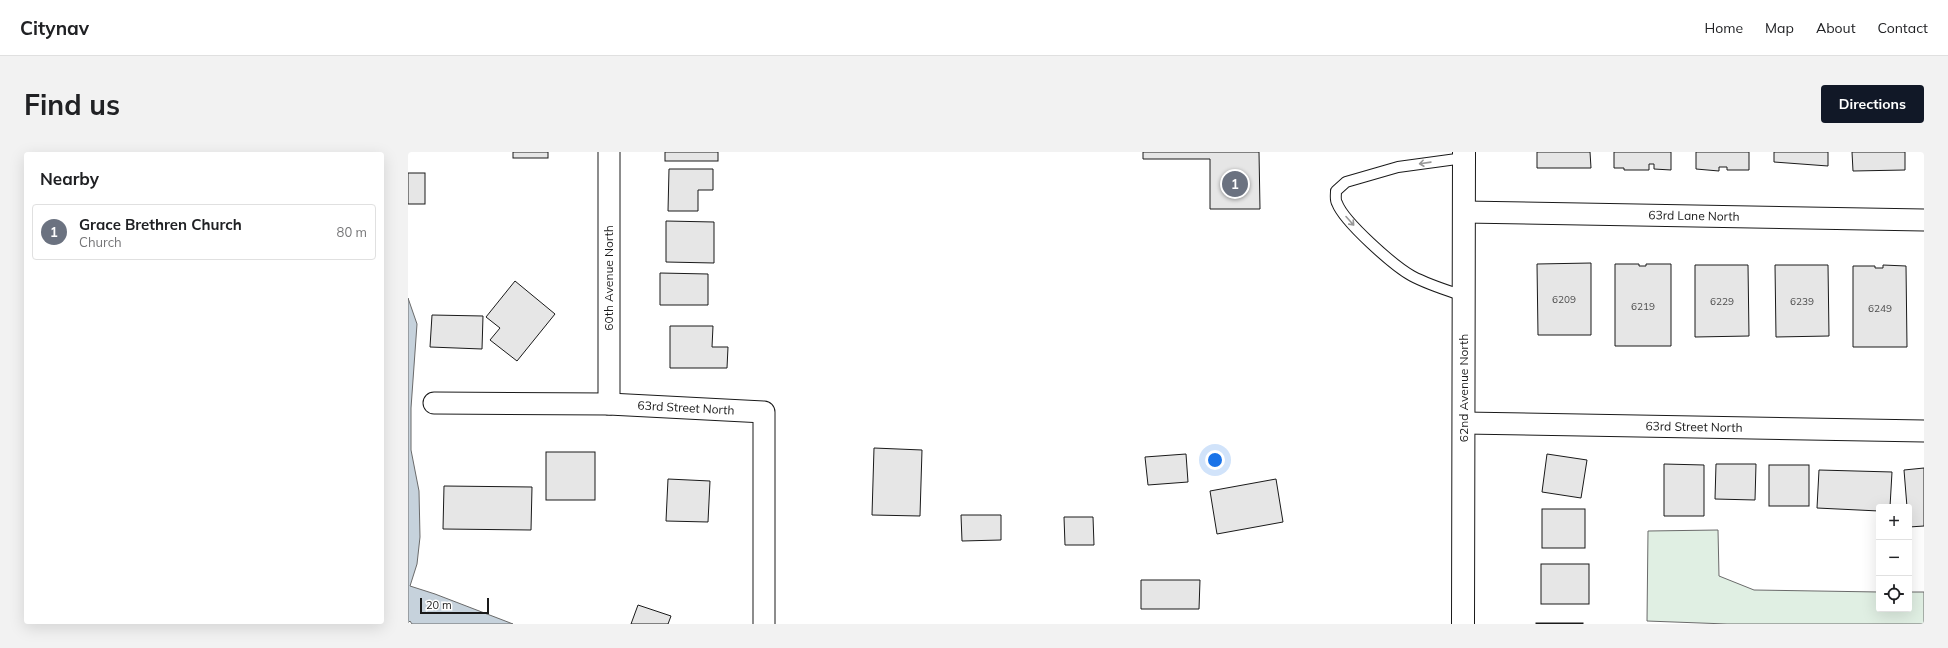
<!DOCTYPE html>
<html lang="en">
<head>
<meta charset="utf-8">
<style>
	:root { --surface:#fff; --page:#f2f2f2; --text:#202124; --muted:#757577; --line:#e0e0e0; --accent:#111827 }
	body { margin:0; font-family:Mulish,sans-serif; background:var(--page); color:var(--text) }
	.controls { position:absolute; right:12px; bottom:12px; display:grid; overflow:hidden; border-radius:4px; box-shadow:0 4px 16px #0002 }
	.controls button { width:36px; height:36px; display:grid; place-items:center; padding:0; border:0; border-bottom:1px solid var(--line); background:var(--surface); color:var(--text); font:20px sans-serif }
	.scale { position:absolute; left:12px; bottom:10px; width:69px; box-sizing:border-box; padding-left:4px; border:2px solid #1a1a1a; border-top:0; font-size:11px; line-height:14px; white-space:nowrap; color:#1a1a1a; -webkit-text-stroke:3px #fff; paint-order:stroke }
	.you { position:absolute; left:807px; top:308px; width:14px; height:14px; margin:-10px; border:3px solid #fff; border-radius:50%; background:#1a73e8; box-shadow:0 0 0 6px #1a73e833 }
	.badge { display:grid; place-items:center; width:26px; height:26px; border-radius:50%; background:var(--accent); color:#fff; font-size:13px; font-weight:700 }
	.pin { position:absolute; translate:-50% -50%; border:2px solid #fff; box-shadow:0 1px 4px #0006 }
	.list { margin:0; padding:0; list-style:none }
	h2 { display:flex; justify-content:space-between; align-items:center; height:52px; margin:0; padding:0 16px; font-size:17px }
	h2 small { font-size:13px; font-weight:400; color:var(--muted) }
	.list li { display:grid; grid-template-columns:26px 1fr auto; gap:12px; align-items:center; box-sizing:border-box; height:56px; margin:0 8px 8px; padding:0 8px; border:1px solid var(--line); border-radius:4px }
	.list b { display:block; font-size:15px; white-space:nowrap }
	.list p { margin:0; font-size:13px; white-space:nowrap; color:var(--muted) }
	.list em { font-size:13px; font-style:normal; color:var(--muted) }
	.icon { flex:none; width:22px; height:22px; fill:none; stroke:currentColor; stroke-width:2; stroke-linecap:round; stroke-linejoin:round }
	.map { position:relative; flex:none; width:1516px; height:472px; overflow:hidden; border-radius:4px }
	header { display:flex; align-items:center; gap:24px; box-sizing:border-box; height:56px; padding:0 20px; background:var(--surface); border-bottom:1px solid var(--line) }
	header strong { font-size:19px }
	nav { display:flex; gap:22px; margin-inline-start:auto; font-size:14px }
	.intro { display:flex; align-items:center; justify-content:space-between; box-sizing:border-box; height:96px; padding:0 24px }
	h1 { margin:0; font-size:28px }
	.button { padding:10px 18px; border-radius:4px; background:var(--accent); color:#fff; font-size:14px; font-weight:700 }
	main { display:flex; gap:24px; padding:0 24px }
	aside { flex:1; background:var(--surface); border-radius:4px; box-shadow:0 4px 16px #0002 }
	.map>svg:first-child { display:block }
	.green { fill:#e0efe3; stroke:#6a6a6a }
	.water { fill:#c6d2dc; stroke:#6a6a6a }
	.building { fill:#e6e6e6; stroke:#1a1a1a }
	.lines { fill:none; stroke-linecap:round; stroke-linejoin:round }
	.service-casing { stroke:#1a1a1a; stroke-width:12 }
	.minor-casing { stroke:#1a1a1a; stroke-width:23 }
	.tertiary-casing { stroke:#1a1a1a; stroke-width:24 }
	.service { stroke:#fff; stroke-width:10 }
	.minor { stroke:#fff; stroke-width:21 }
	.tertiary { stroke:#fff; stroke-width:22 }
	.oneway { stroke:#989898 }
	.labels { text-anchor:middle; stroke-width:3; stroke-linejoin:round; paint-order:stroke }
	.number-label { font-size:10px; fill:#4d4d4d }
	.street-label { font-size:12px; fill:#1a1a1a; stroke:#fff }
</style>
</head>
<body>
<header>
<strong>Citynav</strong>
<nav><a>Home</a><a>Map</a><a>About</a><a>Contact</a></nav>
</header>
<div class="intro"><h1>Find us</h1><a class="button">Directions</a></div>
<main>
<aside>
<h2>Nearby<small></small></h2>
<ul class="list">
<li><span class="badge" style="background:#6b7280">1</span><div><b>Grace Brethren Church</b><p>Church</p></div><em>80 m</em></li>
</ul>
</aside>
<div class="map">
<svg width="1516" height="472" viewBox="0 0 1516 472">
	<rect width="100%" height="100%" fill="#fff"/>
	<polygon class="green" points="1310,378 1311,424 1346,438 1471,440 1471,457 1501,457 1501,440 1516,440 1516,472 1319,472 1239,469 1240,379"/>
	<polygon class="water" points="0,146 9,172 3,256 3,298 11,339 12,385 9,412 2,434 27,442 105,472 4,472 2,469 0,471"/>
	<g class="building">
		<rect x="105" y="0" width="35" height="6"/>
		<rect x="257" y="0" width="53" height="9"/>
		<polygon points="735,0 851,0 852,57 802,57 802,7 735,7"/>
		<polygon points="1129,0 1182,0 1183,16 1129,16"/>
		<polygon points="1206,0 1263,0 1263,18 1246,17 1246,12 1241,12 1241,18 1216,18 1216,16 1206,16"/>
		<polygon points="1288,0 1341,0 1341,18 1319,18 1319,15 1311,15 1311,19 1288,17"/>
		<polygon points="1366,0 1420,0 1420,14 1366,10"/>
		<polygon points="1444,0 1497,0 1497,18 1445,19"/>
		<polygon points="261,17 305,17 305,38 290,38 290,59 260,59"/>
		<rect x="0" y="21" width="17" height="31"/>
		<polygon points="258,69 306,70 306,111 258,110"/>
		<polygon points="1183,111 1183,183 1130,183 1129,112"/>
		<polygon points="1207,112 1231,112 1231,114 1238,114 1238,112 1263,112 1263,194 1207,194"/>
		<polygon points="1287,113 1340,113 1341,184 1287,185"/>
		<polygon points="1367,113 1420,113 1421,184 1368,185"/>
		<polygon points="1475,113 1498,114 1499,195 1445,195 1445,114 1467,114 1467,116 1475,116"/>
		<polygon points="252,121 300,122 300,153 252,153"/>
		<polygon points="107,129 147,162 109,209 82,188 92,176 78,165"/>
		<polygon points="24,163 75,164 74,197 22,195"/>
		<polygon points="262,174 305,174 304,195 320,195 319,216 262,216"/>
		<polygon points="466,296 514,298 512,364 464,363"/>
		<rect x="138" y="300" width="49" height="48"/>
		<polygon points="778,302 780,330 740,333 737,305"/>
		<polygon points="1139,302 1179,308 1173,346 1134,340"/>
		<polygon points="1256,312 1296,313 1296,364 1256,364"/>
		<polygon points="1308,312 1348,312 1347,348 1307,347"/>
		<rect x="1361" y="313" width="40" height="41"/>
		<polygon points="1516,316 1516,374 1501,375 1501,355 1499,355 1496,318"/>
		<polygon points="1411,318 1484,320 1482,355 1471,355 1471,359 1409,356"/>
		<polygon points="260,327 302,329 300,370 258,369"/>
		<polygon points="868,327 875,370 809,382 802,339"/>
		<polygon points="36,334 124,335 123,378 35,377"/>
		<rect x="1134" y="357" width="43" height="39"/>
		<polygon points="553,363 593,363 593,388 554,389"/>
		<polygon points="656,365 685,365 686,393 657,393"/>
		<rect x="1133" y="412" width="48" height="40"/>
		<polygon points="733,428 792,428 791,457 733,457"/>
		<polygon points="230,453 263,464 260,472 223,472"/>
		<rect x="1128" y="471" width="47" height="1"/>
	</g>
	<g class="lines">
		<defs>
			<path id="service" d="M1056 6 990 15 938 30 928 39C928 43 927 48 929 51 936 70 986 114 1004 124 1021 133 1038 138 1056 144"/>
			<g id="minor">
				<polyline points="201,0 201,252"/>
				<polyline points="1056,60 1516,68"/>
				<polyline points="26,251 201,252 356,260 356,472"/>
				<polyline points="1056,271 1516,279"/>
			</g>
			<polyline id="tertiary" points="1055,472 1056,0"/>
		</defs>
		<use href="#service" class="service-casing"/>
		<use href="#minor" class="minor-casing"/>
		<use href="#tertiary" class="tertiary-casing"/>
		<use href="#service" class="service"/>
		<use href="#minor" class="minor"/>
		<use href="#tertiary" class="tertiary"/>
	</g>
	<defs><path id="oneway-shaft" d="M-6 0H5M1.5-3L5.5 0L1.5 3" fill="none" stroke-width="1.6" stroke-linecap="round" stroke-linejoin="round"/></defs>
	<g class="oneway">
		<use href="#oneway-shaft" transform="translate(1017 11) rotate(172)"/>
		<use href="#oneway-shaft" transform="translate(942 69) rotate(48)"/>
	</g>
	<g class="labels">
		<g class="number-label">
			<text x="1156" y="151">6209</text>
			<text x="1314" y="153">6229</text>
			<text x="1394" y="153">6239</text>
			<text x="1235" y="158">6219</text>
			<text x="1472" y="160">6249</text>
		</g>
		<g class="street-label">
			<text transform="translate(1286 64) rotate(1)" y="4">63rd Lane North</text>
			<text transform="translate(201 126) rotate(-90)" y="4">60th Avenue North</text>
			<text transform="translate(1056 236) rotate(-90)" y="4">62nd Avenue North</text>
			<text transform="translate(278 256) rotate(3)" y="4">63rd Street North</text>
			<text transform="translate(1286 275) rotate(1)" y="4">63rd Street North</text>
		</g>
	</g>
</svg>
<div class="controls">
<button>+</button>
<button>−</button>
<button><svg class="icon" aria-label="locate" viewBox="0 0 24 24"><circle cx="12" cy="12" r="6"/><path d="M12 2v4M12 18v4M2 12h4M18 12h4"/></svg></button>
</div>
<div class="scale">20 m</div>
<div class="you"></div>
<div class="pin badge" style="left:827px;top:32px;background:#6b7280">1</div>
</div>
</main>
</body>
</html>
